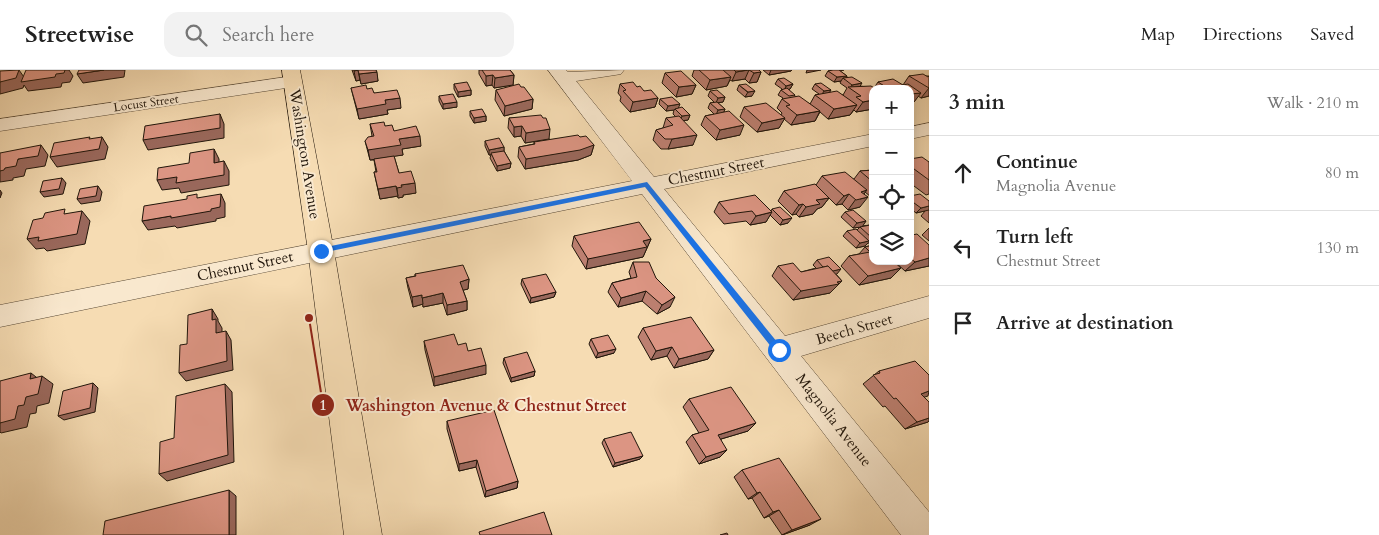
<!DOCTYPE html>
<html lang="en">
<head>
<meta charset="utf-8">
<style>
	:root { --surface:#fff; --page:#f2f2f2; --text:#222; --muted:#767676; --line:#e0e0e0 }
	body { margin:0; font-family:Cardo,serif; background:var(--page); color:var(--text) }
	.controls { position:absolute; right:15px; top:15px; display:grid; overflow:hidden; border-radius:10px; box-shadow:0 2px 12px #0003 }
	.controls button { width:45px; height:45px; display:grid; place-items:center; padding:0; border:0; border-bottom:1px solid var(--line); background:var(--surface); color:var(--text); font:25px sans-serif }
	.stop { position:absolute; width:15px; height:15px; margin:-11px; border:4px solid #1a73e8; border-radius:50%; background:#fff }
	.stop.end { background:#1a73e8; border-color:#fff; box-shadow:0 1px 5px #0008 }
	.list { margin:0; padding:0; list-style:none }
	h2 { display:flex; justify-content:space-between; align-items:center; height:65px; margin:0; padding:0 20px; font-size:21px }
	h2 small { font-size:16px; font-weight:400; color:var(--muted) }
	.list li { display:grid; grid-template-columns:32px 1fr auto; gap:15px; align-items:center; box-sizing:border-box; height:75px; padding:0 20px; border-top:1px solid var(--line) }
	.list b { display:block; font-size:19px; white-space:nowrap }
	.list p { margin:0; font-size:16px; white-space:nowrap; color:var(--muted) }
	.list em { font-size:16px; font-style:normal; color:var(--muted) }
	.icon { flex:none; width:28px; height:28px; fill:none; stroke:currentColor; stroke-width:2; stroke-linecap:round; stroke-linejoin:round }
	.map { position:relative; flex:none; width:929px; height:465px; overflow:hidden }
	header { display:flex; align-items:center; gap:30px; box-sizing:border-box; height:70px; padding:0 25px; background:var(--surface); border-bottom:1px solid var(--line) }
	header strong { font-size:24px }
	nav { display:flex; gap:28px; margin-inline-start:auto; font-size:18px }
	.search { width:350px; height:45px; background:var(--page); display:flex; align-items:center; gap:12px; box-sizing:border-box; padding:0 18px; border-radius:15px; color:var(--muted); font-size:19px }
	main { display:flex }
	aside { flex:1; background:var(--surface) }
	.map>svg:first-child { display:block }
	.lines { fill:none; stroke-linecap:round; stroke-linejoin:round }
	.minor-casing { stroke:#564734; stroke-width:1 }
	.major-casing { stroke:#20150a; stroke-width:1 }
	.minor { fill:#f9e8ce; fill-rule:evenodd }
	.major { fill:#f6dcb3; fill-rule:evenodd }
	.wall { fill:#bd8071; stroke:#20150a }
	.shaded-wall { fill:#9a685c; stroke:#20150a }
	.building { fill:#dc9583; stroke:#20150a }
	.route { fill:#1a73e8 }
	.labels { text-anchor:middle; stroke-width:4; stroke-linejoin:round; paint-order:stroke }
	.far-street-label { font-size:12px; fill:#20150a; stroke:#f9e8ce }
	.street-label { font-size:15px; fill:#20150a; stroke:#f9e8ce }
	.leader { fill:none; stroke:#8f2418; stroke-width:2 }
	.callout-dot { fill:#8f2418; stroke:#f9e8ce; stroke-width:2 }
	.mark-label { font-size:15px; text-anchor:middle; font-weight:bold; fill:#fff }
	.callout-label { font-size:16px; text-anchor:middle; font-weight:bold; fill:#8f2418; stroke:#f9e8ce; stroke-width:4; stroke-linejoin:round; paint-order:stroke }
</style>
</head>
<body>
<header>
<strong>Streetwise</strong>
<div class="search"><svg class="icon" aria-label="search" viewBox="0 0 24 24"><circle cx="10" cy="10" r="6"/><path d="M15 15l6 6"/></svg>Search here</div>
<nav><a>Map</a><a>Directions</a><a>Saved</a></nav>
</header>
<main>
<div class="map">
<svg width="929" height="465" viewBox="0 0 929 465">
	<rect width="100%" height="100%" fill="#f6dcb3"/>
	<filter id="stains"><feTurbulence type="fractalNoise" baseFrequency=".004" numOctaves="4"/><feColorMatrix values="0 0 0 0 .2 0 0 0 0 .09 0 0 0 0 .02 0 0 0 .5 -.17"/></filter>
	<radialGradient id="worn" r=".72"><stop offset=".6" stop-color="#630" stop-opacity="0"/><stop offset="1" stop-color="#630" stop-opacity=".3"/></radialGradient>
	<g class="lines">
		<defs>
			<g id="minor">
				<polygon points="548,0 566,0 568,2 624,0 621,4 615,5 576,11 654,107 873,64 873,76 664,119 785,266 929,226 929,248 801,286 929,442 929,465 901,465 642,124 0,257 0,235 632,111"/>
				<polygon points="293,6 299,8 302,12 299,16 0,61 0,49"/>
				<polygon points="929,53 929,65 910,69 910,57"/>
			</g>
			<polygon id="major" points="282,0 300,0 334,181 382,465 344,465 308,181"/>
		</defs>
		<use href="#minor" class="minor-casing"/>
		<use href="#major" class="major-casing"/>
		<use href="#minor" class="minor"/>
		<use href="#major" class="major"/>
	</g>
	<g class="wall">
		<polygon points="352,0 376,0 378,11 361,14 360,10 356,11"/>
		<polygon points="479,0 510,0 514,5 513,15 494,18 492,15 486,16 479,4"/>
		<polygon points="694,0 759,0 761,2 757,12 749,13 745,9 732,11 730,10 727,16 706,20 692,6"/>
		<polygon points="763,0 792,0 791,1 769,5"/>
		<polygon points="833,0 844,0 840,1 847,6 846,8 860,16 874,18 878,12 903,15 909,6 929,6 929,26 921,28 918,26 914,32 910,33 910,19 873,19 873,39 856,42 854,40 850,45 828,49 820,42 815,51 791,55 784,49 779,58 757,62 740,47 744,37 781,45 782,43 777,38 782,29 783,28 778,25 781,20 782,19 775,14 778,9 793,14 790,19 789,20 795,26 810,34 815,25 819,24 812,19 815,14 831,20 829,22 843,25 847,18 840,13 841,11 834,12 825,6 828,1"/>
		<polygon points="665,3 696,15 692,24 676,27 662,13"/>
		<polygon points="454,14 471,20 471,25 458,27 454,19"/>
		<polygon points="620,14 637,17 644,21 658,28 655,37 630,42 620,31 621,27 618,23"/>
		<polygon points="739,15 752,26 745,27 737,20"/>
		<polygon points="521,17 533,29 532,39 504,46 495,30 496,20"/>
		<polygon points="351,18 367,19 401,38 387,40 388,44 359,49"/>
		<polygon points="710,21 725,27 723,32 718,33 725,39 724,42 740,65 716,70 701,55 705,46 714,44 708,38 710,33 714,32 708,26"/>
		<polygon points="439,26 457,37 443,39 439,31"/>
		<polygon points="660,29 678,38 690,45 688,50 683,51 693,75 668,79 661,79 653,70 656,60 663,58 666,48 676,47 673,44 674,40 666,41 659,34"/>
		<polygon points="470,41 486,46 486,51 474,53 470,46"/>
		<polygon points="509,48 543,48 549,69 525,73 521,66 514,67 508,58"/>
		<polygon points="370,54 385,56 421,76 402,79 403,85 394,86 399,103 416,123 403,125 403,127 398,128 398,126 380,129 374,102 376,102 374,90 370,90 365,71 372,66"/>
		<polygon points="580,67 594,75 591,85 578,90 525,99 518,87 519,77 534,74 534,72"/>
		<polygon points="485,71 504,77 504,81 511,93 510,98 497,101 490,88 491,85 489,85 485,76"/>
		<polygon points="910,89 929,92 929,124 926,125 910,113"/>
		<polygon points="873,100 873,127 871,127 865,122 864,124 860,137 848,140 842,134 836,135 829,128 822,137 817,139 813,144 799,147 796,144 792,145 778,131 784,121 816,115 822,106 854,109 860,101"/>
		<polygon points="910,126 929,131 929,153 921,146 925,141 916,143 910,138"/>
		<polygon points="719,132 771,141 772,139 788,153 780,155 770,145 766,152 750,155 746,151 724,154 714,142"/>
		<polygon points="845,142 866,151 862,156 870,155 873,172 868,173 865,176 856,178 843,166 847,161 857,160 860,157 853,158 841,147"/>
		<polygon points="929,158 929,171 922,165"/>
		<polygon points="910,163 912,165 929,196 905,201 894,191 910,191"/>
		<polygon points="574,166 651,169 643,187 586,199 572,176"/>
		<polygon points="873,175 891,208 859,215 841,196 849,186 859,184 865,177"/>
		<polygon points="817,190 841,199 836,204 842,211 830,223 793,230 772,206 778,196 801,202 816,198 813,195"/>
		<polygon points="633,192 656,208 670,237 657,244 642,231 618,237 608,222 612,213 631,208 629,202"/>
		<polygon points="415,204 469,209 468,219 463,220 467,231 467,240 447,245 443,233 423,237 423,234 413,237 408,218 406,208 415,206"/>
		<polygon points="522,209 556,222 554,227 530,233 521,214"/>
		<polygon points="643,258 714,280 708,289 674,298 667,286 651,290 638,267"/>
		<polygon points="591,269 614,283 596,288 589,274"/>
		<polygon points="424,271 458,275 486,304 434,316 425,280"/>
		<polygon points="504,288 535,301 534,306 511,312 503,293"/>
		<polygon points="879,301 924,327 928,352 905,359 885,336 883,337 863,314"/>
		<polygon points="689,329 748,361 721,369 720,387 699,394 686,372 692,365 699,363 683,337"/>
		<polygon points="447,351 518,411 517,418 485,427 476,397 459,401 447,359"/>
		<polygon points="604,369 643,386 640,389 613,397 602,373"/>
		<polygon points="742,400 810,455 782,465 769,446 764,448 752,428 748,429 734,407"/>
	</g>
	<g class="shaded-wall">
		<polygon points="19,0 26,10 52,0 69,0 73,6 70,12 62,13 61,17 28,21 24,15 23,18 0,24 0,12"/>
		<polygon points="104,0 125,0 124,7 83,13 77,4"/>
		<polygon points="358,0 360,10 356,11 354,1"/>
		<polygon points="749,0 745,9 732,11 736,2"/>
		<polygon points="771,0 792,0 791,1 769,5"/>
		<polygon points="807,0 821,0 806,3"/>
		<polygon points="377,2 378,11 361,14 359,4"/>
		<polygon points="761,2 757,12 749,13 754,3"/>
		<polygon points="493,5 492,15 486,16 486,6"/>
		<polygon points="514,5 513,15 494,18 495,8"/>
		<polygon points="847,6 845,10 843,8 841,11 834,12 837,7"/>
		<polygon points="731,7 727,16 706,20 710,10"/>
		<polygon points="862,13 859,18 850,18 852,15"/>
		<polygon points="793,14 790,19 784,21 786,16"/>
		<polygon points="696,15 692,24 676,27 679,17"/>
		<polygon points="929,18 929,26 921,28"/>
		<polygon points="471,20 471,25 458,27 458,22"/>
		<polygon points="831,20 828,25 821,26 824,21"/>
		<polygon points="755,21 752,26 745,27 748,22"/>
		<polygon points="921,23 914,32 910,33 910,24"/>
		<polygon points="725,27 723,32 716,33 718,28"/>
		<polygon points="400,28 401,38 387,40 388,44 359,49 357,39 385,30"/>
		<polygon points="658,28 655,37 630,42 633,32"/>
		<polygon points="533,29 532,39 504,46 505,36"/>
		<polygon points="873,30 873,39 856,42 863,32"/>
		<polygon points="457,32 457,37 443,39 443,34"/>
		<polygon points="680,34 678,39 675,39 674,40 666,41 668,36"/>
		<polygon points="857,35 850,45 828,49 834,39"/>
		<polygon points="725,39 723,44 716,45 718,40"/>
		<polygon points="820,41 815,51 791,55 797,45"/>
		<polygon points="220,44 224,54 224,68 148,80 143,70"/>
		<polygon points="690,45 688,50 680,51 682,46"/>
		<polygon points="486,46 486,51 474,53 474,48"/>
		<polygon points="785,48 779,58 757,62 762,53"/>
		<polygon points="744,55 740,65 716,70 720,60"/>
		<polygon points="522,56 521,66 514,67 514,57"/>
		<polygon points="550,59 549,69 525,73 526,63"/>
		<polygon points="697,65 693,75 668,79 672,69"/>
		<polygon points="420,66 421,76 402,79 403,85 370,90 368,80 399,69"/>
		<polygon points="102,67 108,77 105,89 57,97 50,87"/>
		<polygon points="41,75 48,85 45,96 26,99 24,106 13,108 13,110 0,112 0,96 5,98"/>
		<polygon points="594,75 591,85 578,90 525,99 526,89"/>
		<polygon points="504,77 504,82 489,85 489,80"/>
		<polygon points="214,79 219,89 219,103 214,93"/>
		<polygon points="224,91 229,101 229,115 181,123 179,118 162,120 157,110"/>
		<polygon points="511,93 510,98 497,101 497,96"/>
		<polygon points="62,108 66,113 63,124 44,127 40,122"/>
		<polygon points="415,113 416,123 403,125 403,127 398,128 397,118 401,115"/>
		<polygon points="98,116 102,122 100,131 81,134 77,129"/>
		<polygon points="396,116 398,126 380,129 378,119"/>
		<polygon points="0,120 2,123 0,128"/>
		<polygon points="867,120 860,129 868,127 860,137 848,140 861,122"/>
		<polygon points="221,124 225,133 225,147 216,149 216,151 177,158 175,156 148,160 142,151 211,139"/>
		<polygon points="849,124 842,134 836,135 844,126"/>
		<polygon points="829,128 822,137 817,139 813,144 799,147 806,137 816,130"/>
		<polygon points="803,134 796,144 792,145 799,135"/>
		<polygon points="929,136 929,140 916,143 921,138"/>
		<polygon points="82,141 90,151 85,174 47,181 44,178 36,179 27,169"/>
		<polygon points="772,142 766,152 750,155 756,146"/>
		<polygon points="792,148 788,153 780,155 783,150"/>
		<polygon points="866,151 862,157 853,158 857,153"/>
		<polygon points="872,168 873,168 873,172 868,173 865,176 856,178 860,173 868,171"/>
		<polygon points="651,169 643,187 586,199 588,189 643,171"/>
		<polygon points="929,188 929,196 905,201 915,192"/>
		<polygon points="901,198 891,208 859,215 868,206"/>
		<polygon points="841,199 837,204 824,207 828,202"/>
		<polygon points="469,209 468,219 460,221 460,212"/>
		<polygon points="842,211 830,223 793,230 801,221"/>
		<polygon points="646,221 642,231 618,237 621,228"/>
		<polygon points="556,222 554,227 530,233 531,228"/>
		<polygon points="443,223 443,233 423,237 422,228"/>
		<polygon points="422,225 423,234 413,237 412,227"/>
		<polygon points="675,227 670,237 657,244 662,235"/>
		<polygon points="467,231 467,240 447,245 447,235"/>
		<polygon points="212,239 218,249 218,251 222,258 222,272 216,263 212,250"/>
		<polygon points="226,261 231,270 233,300 186,311 179,303"/>
		<polygon points="672,277 667,286 651,290 656,281"/>
		<polygon points="616,279 614,283 596,288 598,283"/>
		<polygon points="714,280 708,289 674,298 679,289"/>
		<polygon points="486,295 486,304 434,316 434,307"/>
		<polygon points="535,301 534,306 511,312 511,308"/>
		<polygon points="31,303 41,311 42,306 53,314 49,333 37,336 36,343 30,344 27,357 1,363 0,362 0,353 18,336 30,309"/>
		<polygon points="93,313 98,318 95,342 64,350 58,346"/>
		<polygon points="225,314 232,322 234,392 167,411 159,404"/>
		<polygon points="929,321 928,326 909,332 921,324"/>
		<polygon points="929,348 929,351 928,352 905,359 917,352"/>
		<polygon points="756,353 748,361 711,372 718,365"/>
		<polygon points="727,380 720,387 699,394 706,387"/>
		<polygon points="643,386 640,389 613,397 615,393"/>
		<polygon points="477,390 476,397 459,401 459,394"/>
		<polygon points="518,411 517,418 485,427 486,421"/>
		<polygon points="229,420 236,426 236,465 229,465"/>
		<polygon points="760,422 752,428 748,429 757,423"/>
		<polygon points="779,440 769,446 764,448 773,442"/>
		<polygon points="821,449 810,455 782,465 792,460"/>
	</g>
	<g class="building">
		<polygon points="19,0 16,8 0,12 0,1"/>
		<polygon points="26,0 65,0 64,3 56,4 55,7 21,12"/>
		<polygon points="79,0 104,0 77,4"/>
		<polygon points="354,0 376,0 377,2 359,4 358,0 354,1"/>
		<polygon points="482,0 510,0 514,5 495,8 493,5 486,6"/>
		<polygon points="699,0 723,0 731,7 710,10"/>
		<polygon points="734,0 747,0 736,2"/>
		<polygon points="749,0 759,0 761,2 754,3"/>
		<polygon points="833,0 839,0 847,6 837,7 828,1"/>
		<polygon points="681,1 696,15 679,17 665,3"/>
		<polygon points="923,4 928,7 929,6 929,18 909,6"/>
		<polygon points="852,7 862,13 852,15 843,8"/>
		<polygon points="784,8 793,14 786,16 778,9"/>
		<polygon points="893,9 903,15 908,14 921,23 910,24 910,19 889,19 878,12"/>
		<polygon points="467,12 471,20 458,22 454,14"/>
		<polygon points="633,12 637,17 640,16 644,21 651,20 658,28 633,32 623,21 626,20 620,14"/>
		<polygon points="821,13 831,20 824,21 815,14"/>
		<polygon points="519,14 521,17 524,17 533,29 505,36 496,20"/>
		<polygon points="746,14 755,21 748,22 739,15"/>
		<polygon points="366,15 367,19 372,18 374,23 397,20 400,28 385,30 386,34 357,39 351,18"/>
		<polygon points="871,16 876,19 873,19 873,30 863,32 856,27 861,26 848,17"/>
		<polygon points="787,18 795,25 789,26 781,20"/>
		<polygon points="717,20 725,27 718,28 710,21"/>
		<polygon points="837,21 857,35 834,39 815,25"/>
		<polygon points="453,24 457,32 443,34 439,26"/>
		<polygon points="799,26 820,41 797,45 786,36 790,35 782,29"/>
		<polygon points="672,27 680,34 668,36 660,29"/>
		<polygon points="717,32 725,39 718,40 710,33"/>
		<polygon points="766,33 785,48 762,53 744,37"/>
		<polygon points="682,37 690,45 682,46 675,39"/>
		<polygon points="482,39 486,46 474,48 470,41"/>
		<polygon points="729,41 744,55 720,60 705,46"/>
		<polygon points="220,44 220,58 143,70 145,56"/>
		<polygon points="541,45 543,48 546,48 550,59 526,63 522,56 514,57 509,48"/>
		<polygon points="679,46 697,65 672,69 665,69 656,60 673,55 666,48"/>
		<polygon points="384,52 385,56 392,55 394,61 416,56 420,66 399,69 401,75 368,80 365,71 368,67 374,66 370,54"/>
		<polygon points="578,65 580,67 586,66 594,75 580,80 526,89 519,77 535,74 534,72"/>
		<polygon points="90,67 89,69 102,67 99,79 50,87 54,73"/>
		<polygon points="499,68 504,77 489,80 485,71"/>
		<polygon points="41,75 38,86 18,89 16,96 5,98 4,100 0,101 0,83"/>
		<polygon points="214,79 214,93 224,91 224,105 176,113 177,107 157,110 158,98 189,93 190,83"/>
		<polygon points="504,81 511,93 497,96 491,83"/>
		<polygon points="394,86 399,103 411,101 415,113 401,115 402,117 397,118 396,116 378,119 374,102 377,102 374,89"/>
		<polygon points="922,87 929,92 929,110 910,96 910,89"/>
		<polygon points="873,100 873,112 860,101"/>
		<polygon points="845,102 867,120 861,122 868,127 856,130 849,124 844,126 822,106"/>
		<polygon points="62,108 59,119 40,122 43,111"/>
		<polygon points="815,114 829,128 816,130 820,134 806,137 803,134 799,135 784,121"/>
		<polygon points="98,116 96,126 77,129 80,119"/>
		<polygon points="197,124 197,128 221,124 220,137 211,139 211,141 171,148 171,146 142,151 144,136 187,129 187,126"/>
		<polygon points="920,124 929,131 929,136 921,138 910,130 910,126"/>
		<polygon points="755,125 772,142 756,146 752,141 729,144 719,132"/>
		<polygon points="780,137 792,148 783,150 772,139"/>
		<polygon points="65,139 64,144 82,141 77,164 38,171 39,167 27,169 33,150 43,148 45,143"/>
		<polygon points="853,140 866,151 857,153 845,142"/>
		<polygon points="639,152 651,169 643,171 647,177 588,189 574,166"/>
		<polygon points="870,155 873,157 873,168 872,168 860,157"/>
		<polygon points="856,159 869,171 860,173 847,161"/>
		<polygon points="910,163 912,165 917,164 929,175 929,188 915,192 910,188"/>
		<polygon points="873,175 873,191 893,191 901,198 868,206 849,186 870,182 865,177"/>
		<polygon points="829,187 841,199 833,201 828,196 823,197 817,190"/>
		<polygon points="633,192 649,192 656,208 675,227 662,235 646,221 621,228 612,213 637,207"/>
		<polygon points="793,193 801,202 828,196 842,211 837,212 839,214 801,221 778,196"/>
		<polygon points="463,195 469,209 460,212 467,231 447,235 443,223 422,228 422,225 412,227 406,208 416,206 415,204"/>
		<polygon points="546,204 556,222 531,228 522,209"/>
		<polygon points="212,239 212,250 216,249 216,263 226,261 227,291 179,303 180,275 187,274 188,245"/>
		<polygon points="691,247 714,280 679,289 672,277 656,281 643,258"/>
		<polygon points="454,264 458,275 466,273 468,281 481,278 486,295 434,307 424,271"/>
		<polygon points="608,265 616,279 598,283 591,269"/>
		<polygon points="527,282 535,301 511,308 504,288"/>
		<polygon points="915,291 929,305 929,321 921,324 929,332 929,348 917,352 896,328 894,329 873,305 880,303 879,301"/>
		<polygon points="31,303 30,309 42,306 38,324 26,327 24,335 18,336 15,349 0,353 0,311"/>
		<polygon points="93,313 90,338 58,346 63,321"/>
		<polygon points="225,314 228,385 159,404 160,372 174,368 176,326"/>
		<polygon points="731,317 756,353 718,365 727,380 706,387 692,365 709,360 689,329"/>
		<polygon points="494,340 518,411 486,421 477,390 459,394 447,351"/>
		<polygon points="631,362 643,386 615,393 604,369"/>
		<polygon points="779,388 821,449 792,460 779,440 773,442 760,422 757,423 742,400"/>
		<polygon points="229,420 229,465 103,465 105,451"/>
		<polygon points="544,442 552,465 480,465 479,462"/>
		<polygon points="727,463 728,465 720,465"/>
	</g>
	<polygon class="route" points="647,112 782,278 782,283 776,283 645,117 321,183 317,181 321,178"/>
	<g class="labels">
		<g class="far-street-label">
			<text transform="translate(146 33) rotate(-8)" y="4">Locust Street</text>
		</g>
		<g class="street-label">
			<text transform="translate(305 84) rotate(81)" y="5">Washington Avenue</text>
			<text transform="translate(716 101) rotate(-11)" y="5">Chestnut Street</text>
			<text transform="translate(245 196) rotate(-12)" y="5">Chestnut Street</text>
			<text transform="translate(854 259) rotate(-16)" y="5">Beech Street</text>
			<text transform="translate(834 350) rotate(52)" y="5">Magnolia Avenue</text>
		</g>
	</g>
	<path class="leader" d="M309 248L323 335"/>
	<g class="callout-dot">
		<circle cx="309" cy="248" r="5"/>
		<circle cx="323" cy="335" r="12"/>
	</g>
	<g class="mark-label">
		<text x="323" y="340">1</text>
	</g>
	<g class="callout-label">
		<text x="486" y="341">Washington Avenue &amp; Chestnut Street</text>
	</g>
	<rect width="100%" height="100%" filter="url(#stains)"/>
	<rect width="100%" height="100%" fill="url(#worn)"/>
</svg>
<div class="controls">
<button>+</button>
<button>−</button>
<button><svg class="icon" aria-label="locate" viewBox="0 0 24 24"><circle cx="12" cy="12" r="6"/><path d="M12 2v4M12 18v4M2 12h4M18 12h4"/></svg></button>
<button><svg class="icon" aria-label="layers" viewBox="0 0 24 24"><path d="M12 4l9 5-9 5-9-5zM3 14l9 5 9-5"/></svg></button>
</div>
<div class="stop" style="left:779px;top:280px"></div>
<div class="stop end" style="left:321px;top:181px"></div>
</div>
<aside>
<h2>3 min<small>Walk · 210 m</small></h2>
<ul class="list">
<li><svg class="icon" aria-label="ahead" viewBox="0 0 24 24"><path d="M12 20V5M6 11l6-6 6 6"/></svg><div><b>Continue</b><p>Magnolia Avenue</p></div><em>80 m</em></li>
<li><svg class="icon" aria-label="left" viewBox="0 0 24 24"><path d="M17 20v-9H6M10 6l-5 5 5 5"/></svg><div><b>Turn left</b><p>Chestnut Street</p></div><em>130 m</em></li>
<li><svg class="icon" aria-label="arrive" viewBox="0 0 24 24"><path d="M6 21V4h12l-3 4 3 4H6"/></svg><div><b>Arrive at destination</b></div></li>
</ul>
</aside>
</main>
</body>
</html>
